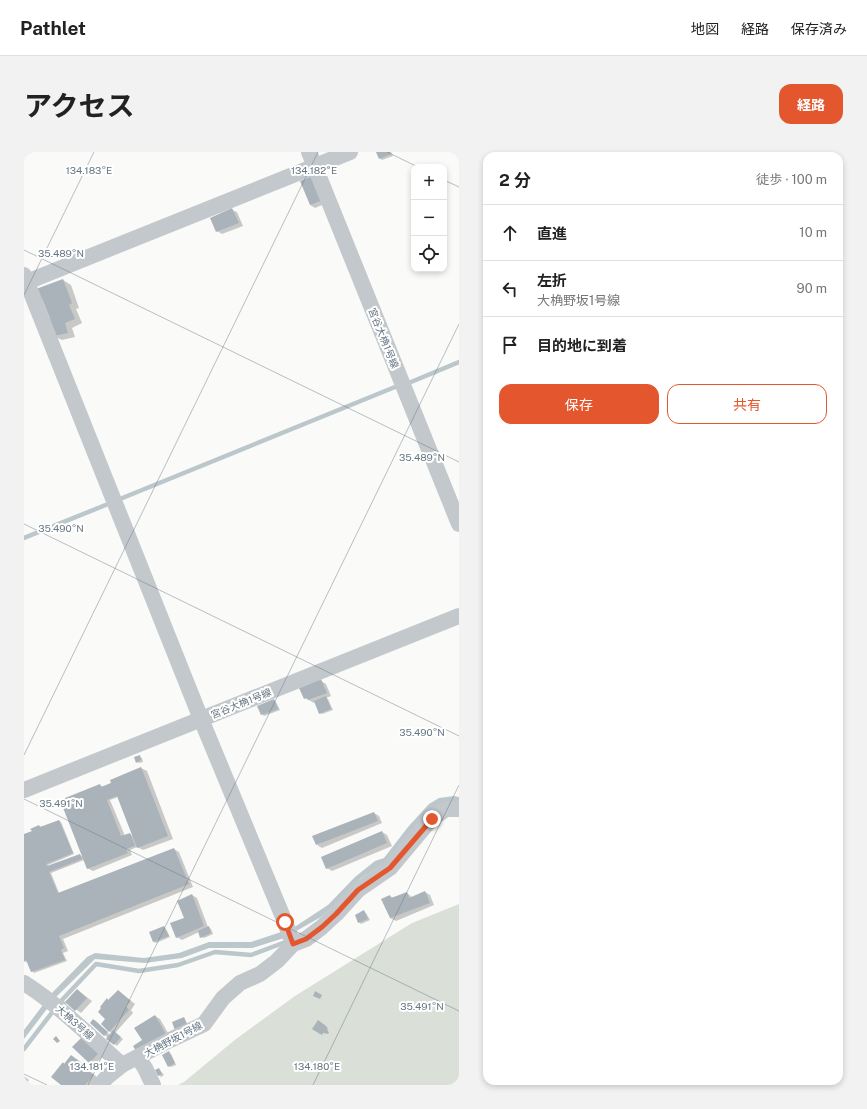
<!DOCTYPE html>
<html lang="ja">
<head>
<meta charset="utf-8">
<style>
	:root { --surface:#fff; --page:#f2f2f2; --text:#222; --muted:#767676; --line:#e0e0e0; --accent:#e4572e }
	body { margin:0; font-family:"Public Sans","Noto Sans JP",sans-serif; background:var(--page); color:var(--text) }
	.controls { position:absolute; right:12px; top:12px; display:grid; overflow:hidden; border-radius:8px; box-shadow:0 2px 6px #0003 }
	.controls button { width:36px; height:36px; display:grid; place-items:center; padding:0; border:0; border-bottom:1px solid var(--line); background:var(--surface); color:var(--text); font:20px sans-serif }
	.stop { position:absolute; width:12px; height:12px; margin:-9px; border:3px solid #e4572e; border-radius:50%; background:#fff }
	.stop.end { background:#e4572e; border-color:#fff; box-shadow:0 1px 4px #0008 }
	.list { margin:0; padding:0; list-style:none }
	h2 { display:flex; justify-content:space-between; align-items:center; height:52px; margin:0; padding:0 16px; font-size:17px }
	h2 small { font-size:13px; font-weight:400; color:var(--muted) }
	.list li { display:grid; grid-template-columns:26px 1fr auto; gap:12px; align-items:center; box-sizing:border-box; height:56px; padding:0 16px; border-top:1px solid var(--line) }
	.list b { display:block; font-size:15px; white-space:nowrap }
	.list p { margin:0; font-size:13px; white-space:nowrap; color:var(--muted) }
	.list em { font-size:13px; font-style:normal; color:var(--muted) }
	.actions { display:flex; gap:8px; padding:12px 16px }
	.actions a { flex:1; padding:9px 0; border:1px solid var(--accent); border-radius:12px; text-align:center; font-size:14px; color:var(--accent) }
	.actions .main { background:var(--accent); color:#fff }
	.icon { flex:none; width:22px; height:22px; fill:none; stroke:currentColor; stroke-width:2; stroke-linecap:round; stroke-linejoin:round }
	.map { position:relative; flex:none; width:435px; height:933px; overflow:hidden; border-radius:12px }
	header { display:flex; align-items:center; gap:24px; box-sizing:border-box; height:56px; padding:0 20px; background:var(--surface); border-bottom:1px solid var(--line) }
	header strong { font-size:19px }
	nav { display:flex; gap:22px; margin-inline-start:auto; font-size:14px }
	.intro { display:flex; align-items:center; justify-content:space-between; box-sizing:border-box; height:96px; padding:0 24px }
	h1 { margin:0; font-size:28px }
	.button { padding:10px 18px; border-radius:12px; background:var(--accent); color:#fff; font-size:14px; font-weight:700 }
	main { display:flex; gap:24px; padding:0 24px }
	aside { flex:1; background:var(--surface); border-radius:12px; box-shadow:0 2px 6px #0003 }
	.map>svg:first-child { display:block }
	.green { fill:#dadfd7 }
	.water { fill:#bbc7cb }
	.shadow { fill:#0003; fill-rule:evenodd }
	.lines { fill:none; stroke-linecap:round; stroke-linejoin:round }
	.stream { stroke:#bbc7cb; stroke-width:4.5 }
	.building { fill:#aab3b9 }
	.minor { stroke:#c3c8cc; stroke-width:16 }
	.route { stroke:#e4572e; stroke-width:5 }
	.ticks { fill:none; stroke:#657683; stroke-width:1; stroke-opacity:0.45 }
	.labels { text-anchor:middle; stroke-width:4; stroke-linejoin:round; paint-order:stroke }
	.street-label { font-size:10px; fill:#657683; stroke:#fff }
	.ticks-label { font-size:10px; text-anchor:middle; fill:#657683; stroke:#fff; stroke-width:4; stroke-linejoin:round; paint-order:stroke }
</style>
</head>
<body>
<header>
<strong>Pathlet</strong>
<nav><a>地図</a><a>経路</a><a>保存済み</a></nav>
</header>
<div class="intro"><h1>アクセス</h1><a class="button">経路</a></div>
<main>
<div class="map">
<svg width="435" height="933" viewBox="0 0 435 933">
	<rect width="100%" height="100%" fill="#fafaf8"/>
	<polygon class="green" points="435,752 435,933 154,933 160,930 212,887 271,844 388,771"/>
	<polygon class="water" points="430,644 435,645 435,651 363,710 337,726 315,749 297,765 260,786 228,796 185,796 158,806 121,811 71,807 32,845 0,887 0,878 28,841 63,805 71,801 120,806 155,801 185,790 227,790 269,776 304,753 331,725 351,709 360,706 384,675 405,652 415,646"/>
	<g class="shadow">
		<polygon points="353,0 367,0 369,4 358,8 356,6"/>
		<polygon points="294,28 303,51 291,56 286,53"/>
		<polygon points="208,58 213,60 219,74 198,82 193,79"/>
		<polygon points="39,128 47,133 55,156 52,157 58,171 48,176 51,185 38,188 30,184 26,165"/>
		<polygon points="297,529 302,532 307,544 302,546 304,547 309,558 298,562 296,561 292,550 290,551 281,546"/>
		<polygon points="250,548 252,550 256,558 240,564 238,562"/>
		<polygon points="115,604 118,606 119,610 115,611 113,610"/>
		<path d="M117 616 123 619 149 687 119 698 113 695 106 698 108 703 69 719 63 716 60 708 27 721 35 741 150 697 155 700 169 735 39 787 44 799 39 801 43 809 10 821 8 819 4 809 0 810V683L9 680 15 674 18 675 35 669 37 670 50 702 24 713V715L56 703 59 705 76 633 79 635ZM94 645 109 684 106 682 101 684 86 648Z"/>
		<polygon points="350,661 355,664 358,671 298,696 293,693"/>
		<polygon points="358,680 363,683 368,694 308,719 303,716"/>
		<polygon points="401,740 406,743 410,753 372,769 366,766 366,744 369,746 383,741 389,746"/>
		<polygon points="168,743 173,746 184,775 187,777 189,782 180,786 177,785 175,780 158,788 153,785 161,766"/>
		<polygon points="340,760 342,761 346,768 337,772 335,770"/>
		<polygon points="140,775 142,777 146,785 132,791 130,790 127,781"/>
		<polygon points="53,838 68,849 57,861 42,850"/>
		<polygon points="94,839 111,852 107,858 109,861 91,881 99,887 93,894 67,871 70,868 72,869 86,883 88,881 85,879 83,867 85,849"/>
		<polygon points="131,864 136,867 148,888 119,888"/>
		<polygon points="294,869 304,876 302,878 305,880 304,882 300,880 298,883 289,877"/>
		<polygon points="63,889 79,904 71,913 66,910 49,895"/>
		<polygon points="145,901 147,902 152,913 147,915 145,914"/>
		<polygon points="52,907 68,918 67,920 74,926 68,933 38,933 39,911 41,912"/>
		<polygon points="135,917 140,923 137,925 135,923"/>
		<polygon points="0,924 5,928 1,933 0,933"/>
	</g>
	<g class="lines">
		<g class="stream">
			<polyline points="387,230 435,210"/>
			<polyline points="96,347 371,235"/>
			<polyline points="0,386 84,352"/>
			<polyline points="40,852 37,849 72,812 115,819 154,813 191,800 227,803 259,791"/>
			<polyline points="0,897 30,858"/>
		</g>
	</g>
	<g class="building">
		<polygon points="352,0 366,0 367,2 355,7"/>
		<polygon points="288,24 299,48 286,53 276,29"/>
		<polygon points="208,56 215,71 192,80 186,66"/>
		<polygon points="39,127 48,151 45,153 51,167 41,171 44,181 30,184 25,164 18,147 16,147 12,137"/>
		<polygon points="297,527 303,541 284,548 283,546 280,547 275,536"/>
		<polygon points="302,544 307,557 295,562 290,549"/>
		<polygon points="250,547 254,557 237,563 233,554"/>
		<polygon points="116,603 117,608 112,611 110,605"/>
		<polygon points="117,615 144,684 113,696 93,644 83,648 97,684 106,681 111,694 102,697 104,701 63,717 36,648 76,632 77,635 87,631 86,628"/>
		<polygon points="350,660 354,669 292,693 288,684"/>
		<polygon points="35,668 49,701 22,712 23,714 56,702 58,707 25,720 34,741 150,696 165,732 35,784 40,796 37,798 41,808 7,820 2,808 0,809 0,682 8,679 6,677 15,673 16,675"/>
		<polygon points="358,679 363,691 302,717 297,705"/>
		<polygon points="401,739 406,751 366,766 357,747 366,743 367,746 383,740 385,746"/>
		<polygon points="168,742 180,774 152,786 146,771 160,766 153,749"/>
		<polygon points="340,758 344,767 334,771 331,763"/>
		<polygon points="140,774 145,784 129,790 125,780"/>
		<polygon points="185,774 187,781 176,786 174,779"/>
		<polygon points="53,837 63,846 51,859 41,850"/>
		<polygon points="94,838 107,849 102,854 105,858 85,880 77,872 81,867 74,860 77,856 76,855 83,846 84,848"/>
		<polygon points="291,839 298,843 296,847 289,844"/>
		<polygon points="131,863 143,884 114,902 109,894 118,888 110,876"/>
		<polygon points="160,865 165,876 152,881 148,870"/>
		<polygon points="69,867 84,880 80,884 66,871"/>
		<polygon points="294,868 302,874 301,876 304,878 302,882 297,879 296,882 288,877"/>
		<polygon points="89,878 97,885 90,893 82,887"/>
		<polygon points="32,884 36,889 33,891 29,887"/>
		<polygon points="58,885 75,901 65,911 48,895"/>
		<polygon points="145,899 151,911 144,915 138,903"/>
		<polygon points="47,903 63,915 62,917 70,923 61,933 37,933 27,925 39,910 40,912"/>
		<polygon points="135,916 138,922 134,924 131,918"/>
	</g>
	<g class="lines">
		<g class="minor">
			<polyline points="285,0 435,372"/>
			<polyline points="0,123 177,567 261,770 269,792"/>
			<polyline points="0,131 326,0"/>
			<polyline points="0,638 435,464"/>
			<path d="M0 831C36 854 67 885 98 913"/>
			<polyline points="114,906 121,916 129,933"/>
			<polyline points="76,933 83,925 98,913 144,889 180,872 199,846 216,831 236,822 253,809 269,792 282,787 298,775 312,762 334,738 366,716 407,667 422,657 435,657"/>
		</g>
	</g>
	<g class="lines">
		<polyline class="route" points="261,770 269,792 282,787 298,775 312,762 334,738 366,716 408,667"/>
	</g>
	<path class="ticks" d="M363 0 394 15M420 28 435 35M0 98 435 310M0 143 70 0M0 372 435 584M0 603 294 0M0 647 435 859M0 922 23 933M64 933 435 172M289 933 435 633"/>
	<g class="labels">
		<g class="street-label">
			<text transform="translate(360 186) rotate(68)" y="4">宮谷大桷1号線</text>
			<text transform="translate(217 551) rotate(-22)" y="4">宮谷大桷1号線</text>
			<text transform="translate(51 870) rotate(41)" y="4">大桷3号線</text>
			<text transform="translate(149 887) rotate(-28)" y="4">大桷野坂1号線</text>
		</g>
	</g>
	<g class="ticks-label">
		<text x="65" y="22">134.183°E</text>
		<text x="290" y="22">134.182°E</text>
		<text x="37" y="105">35.489°N</text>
		<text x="398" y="309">35.489°N</text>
		<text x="37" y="380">35.490°N</text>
		<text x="398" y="584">35.490°N</text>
		<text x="37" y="655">35.491°N</text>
		<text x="398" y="858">35.491°N</text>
		<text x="68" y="918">134.181°E</text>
		<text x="293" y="918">134.180°E</text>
	</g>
</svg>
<div class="controls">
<button>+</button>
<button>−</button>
<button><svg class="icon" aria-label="locate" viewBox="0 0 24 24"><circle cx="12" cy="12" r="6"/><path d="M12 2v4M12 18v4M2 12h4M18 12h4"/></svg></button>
</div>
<div class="stop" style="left:261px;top:770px"></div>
<div class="stop end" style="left:408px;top:667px"></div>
</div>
<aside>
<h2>2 分<small>徒歩 · 100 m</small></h2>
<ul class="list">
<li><svg class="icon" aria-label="ahead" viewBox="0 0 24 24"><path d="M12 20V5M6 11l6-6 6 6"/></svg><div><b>直進</b></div><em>10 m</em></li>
<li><svg class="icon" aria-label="left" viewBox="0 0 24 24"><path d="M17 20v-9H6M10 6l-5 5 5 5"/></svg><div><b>左折</b><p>大桷野坂1号線</p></div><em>90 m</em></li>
<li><svg class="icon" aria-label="arrive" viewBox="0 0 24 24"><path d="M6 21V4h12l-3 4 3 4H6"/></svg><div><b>目的地に到着</b></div></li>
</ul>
<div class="actions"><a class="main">保存</a><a>共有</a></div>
</aside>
</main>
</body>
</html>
